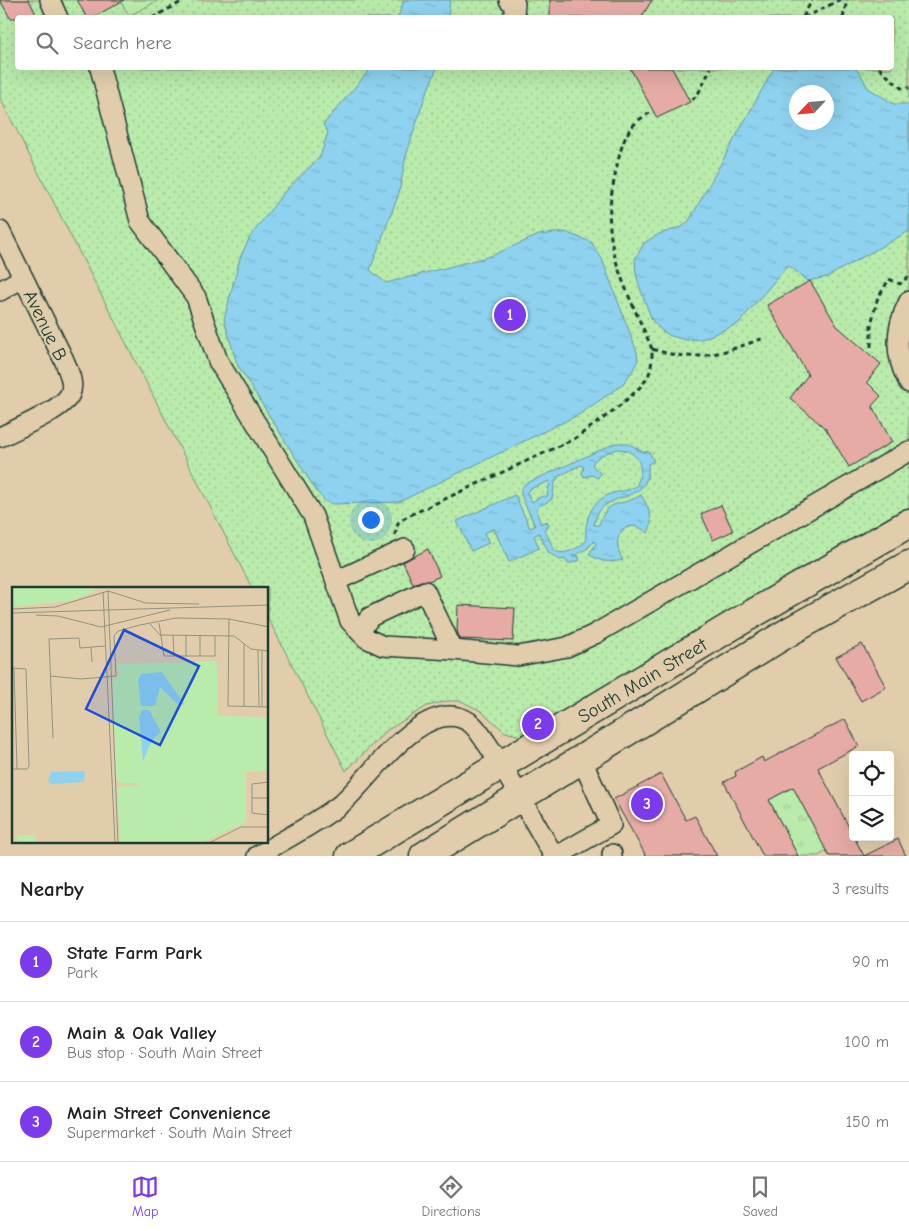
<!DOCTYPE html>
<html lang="en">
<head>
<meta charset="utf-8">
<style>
	:root { --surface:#fff; --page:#f6f6f6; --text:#202124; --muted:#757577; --line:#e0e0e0; --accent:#7c3aed }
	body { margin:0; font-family:"Comic Neue",sans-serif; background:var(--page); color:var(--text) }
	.controls { position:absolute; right:15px; bottom:15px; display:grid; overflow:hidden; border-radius:5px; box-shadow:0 5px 20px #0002 }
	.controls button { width:45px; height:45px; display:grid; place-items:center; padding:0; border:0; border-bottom:1px solid var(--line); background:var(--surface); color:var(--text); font:25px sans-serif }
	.compass { position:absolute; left:789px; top:85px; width:45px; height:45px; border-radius:50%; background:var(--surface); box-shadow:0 5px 20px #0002; rotate:244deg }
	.you { position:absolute; left:370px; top:519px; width:18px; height:18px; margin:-12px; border:4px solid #fff; border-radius:50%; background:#1a73e8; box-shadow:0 0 0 8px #1a73e833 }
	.badge { display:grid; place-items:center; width:32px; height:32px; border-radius:50%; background:var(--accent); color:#fff; font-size:16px; font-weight:700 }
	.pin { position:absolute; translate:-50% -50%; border:2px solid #fff; box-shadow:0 1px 5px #0006 }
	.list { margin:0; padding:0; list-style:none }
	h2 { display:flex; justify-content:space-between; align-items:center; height:65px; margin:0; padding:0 20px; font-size:21px }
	h2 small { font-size:16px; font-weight:400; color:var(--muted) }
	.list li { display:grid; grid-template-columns:32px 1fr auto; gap:15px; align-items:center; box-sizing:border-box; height:80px; padding:0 20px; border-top:1px solid var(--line) }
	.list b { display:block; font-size:19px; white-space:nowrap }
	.list p { margin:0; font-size:16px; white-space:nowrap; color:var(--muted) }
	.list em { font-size:16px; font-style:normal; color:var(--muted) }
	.icon { flex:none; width:28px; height:28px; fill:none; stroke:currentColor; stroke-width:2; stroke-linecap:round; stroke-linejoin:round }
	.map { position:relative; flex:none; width:909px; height:856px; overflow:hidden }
	.search { position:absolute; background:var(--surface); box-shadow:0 5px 20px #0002; left:15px; right:15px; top:15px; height:55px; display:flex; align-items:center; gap:12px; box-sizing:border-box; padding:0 18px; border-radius:5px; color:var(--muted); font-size:19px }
	.sheet { height:305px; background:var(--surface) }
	nav { display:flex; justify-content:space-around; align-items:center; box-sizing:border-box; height:70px; border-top:1px solid var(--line); background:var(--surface); font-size:14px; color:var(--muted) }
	nav a { display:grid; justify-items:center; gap:2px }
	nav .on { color:var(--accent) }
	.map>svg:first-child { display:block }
	.grass { fill:url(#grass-tufts); stroke:#6c9470 }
	.park { fill:url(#park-dots); stroke:#6c9470; fill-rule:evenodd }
	.pitch { fill:#b9ebab; stroke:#6c9470 }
	.water { fill:url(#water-ripples); stroke:#6296a4; fill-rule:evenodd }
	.building { fill:#e6aba5; stroke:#1f3d34 }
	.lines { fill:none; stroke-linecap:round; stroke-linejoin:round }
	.minor-casing { stroke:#1f3d34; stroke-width:22 }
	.highway-casing { stroke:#1f3d34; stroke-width:31 }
	.path { stroke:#1f3d34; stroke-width:3; stroke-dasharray:5 4; stroke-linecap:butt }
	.minor { stroke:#e1cdac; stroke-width:19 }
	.highway { stroke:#e1cdac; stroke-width:28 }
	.labels { text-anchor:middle; stroke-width:4; stroke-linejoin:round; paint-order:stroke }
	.street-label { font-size:19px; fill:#1f3d34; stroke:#e1cdac }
	.inset-road { fill:none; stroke:#93937c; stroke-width:1 }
	.view { fill:#1d4ed8; fill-opacity:0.15; stroke:#1d4ed8; stroke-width:2.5 }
	.inset-edge { fill:none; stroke:#1f3d34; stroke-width:2.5 }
</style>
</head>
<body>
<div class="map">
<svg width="909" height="856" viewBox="0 0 909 856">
	<defs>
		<pattern id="grass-tufts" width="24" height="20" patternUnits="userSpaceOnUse" patternTransform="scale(1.25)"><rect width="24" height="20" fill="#b9ebab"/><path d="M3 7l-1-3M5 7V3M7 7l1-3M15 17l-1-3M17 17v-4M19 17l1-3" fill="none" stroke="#9fca94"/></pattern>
		<pattern id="park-dots" width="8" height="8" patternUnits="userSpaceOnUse" patternTransform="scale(1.25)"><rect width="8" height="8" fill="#b9ebab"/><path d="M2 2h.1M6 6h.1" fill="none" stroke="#9fca94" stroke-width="1.8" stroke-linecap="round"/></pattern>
		<pattern id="water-ripples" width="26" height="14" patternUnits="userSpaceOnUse" patternTransform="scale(1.25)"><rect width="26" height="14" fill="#8ed2ef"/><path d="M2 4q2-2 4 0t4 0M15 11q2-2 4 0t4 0" fill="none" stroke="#7ab5ce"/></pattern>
	</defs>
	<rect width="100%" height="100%" fill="#e1cdac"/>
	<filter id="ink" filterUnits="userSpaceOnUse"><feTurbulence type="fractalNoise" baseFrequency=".02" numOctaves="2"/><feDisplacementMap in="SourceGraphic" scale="10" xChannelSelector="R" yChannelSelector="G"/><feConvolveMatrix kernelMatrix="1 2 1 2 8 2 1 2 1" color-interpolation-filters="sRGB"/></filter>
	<g filter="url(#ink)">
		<polygon class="grass" points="793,787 827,851 818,856 798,856 769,800"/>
		<path class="park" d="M0 0H909V507L812 564 526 737 505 732 481 711 461 701H446L427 706 386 731 346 771 268 618V588H252L0 98ZM18 18H892V68H18ZM796 92H826V122H796Z"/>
		<polygon class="pitch" points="120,0 159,0 129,16"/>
		<g class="water">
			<polygon points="404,0 450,0 448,17 398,17"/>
			<polygon points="371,68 437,68 424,99 406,156 399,193 370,270 386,283 491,256 539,235 565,232 591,242 602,259 637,352 638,360 633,370 622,385 580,414 399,502 333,504 326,502 317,492 237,364 224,319 240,258 250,237 285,191 320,157 328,132 323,125"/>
			<path d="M774 68H854L860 73 868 88 894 104H909V231L827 277 808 281 788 265 738 324 702 339 686 340 671 336 661 330 652 320 641 291 636 274 635 259 644 243 659 234 682 227 689 221ZM796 92H826V122H796Z"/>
			<path d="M616 443H625L633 446 641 451 649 452 654 461 648 464C652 509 599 486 594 525H599C608 497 620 508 641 495 648 506 655 520 648 533 627 515 608 536 623 560 611 563 599 562 589 554L596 544 594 541 588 548 572 557 578 555 580 560 568 564 565 559 560 560 549 553 539 533 534 536 539 548 509 562 494 529 484 533 489 543 471 551 457 521 515 495 530 528 535 526 521 495V489L525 484ZM617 449C639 450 646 468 636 486 628 491 622 491 613 493 591 500 584 520 586 541 579 548 565 556 555 551L544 529 549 526 547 521 541 524C532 501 539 509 552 499L555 482 559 476 581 465 584 467 582 473 584 477 592 475 597 478 601 474 592 465C596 455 608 453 617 449ZM550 481 547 496 540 497 532 502 527 492 530 489Z"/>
		</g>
		<g class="building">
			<polygon points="0,0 29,0 38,18 10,18"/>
			<polygon points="77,0 124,0 92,18 87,18"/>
			<polygon points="550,0 652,0 641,18 550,18"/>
			<polygon points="630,68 672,68 690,102 657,118"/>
			<polygon points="810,281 837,326 881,364 867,382 881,396 872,406 892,442 849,467 826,429 790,398 808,375 767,305"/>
			<polygon points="721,505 733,531 713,540 701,514"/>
			<polygon points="428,549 440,576 429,581 421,581 413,584 403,562"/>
			<polygon points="458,605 515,608 513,641 460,639 457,631"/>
			<polygon points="862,644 886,687 861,701 836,657"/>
			<polygon points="845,719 859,746 818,768 864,856 829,856 793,787 769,800 798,856 763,856 724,782 736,776 735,772 762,757 764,762"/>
			<polygon points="661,774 686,820 695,816 717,856 646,856 614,799"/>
			<polygon points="898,839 906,856 864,856"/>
		</g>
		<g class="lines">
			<defs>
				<g id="minor">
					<polyline points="50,0 58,18"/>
					<polyline points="509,0 515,4 514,14 516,18"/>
					<polyline points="100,68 140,221 196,297 218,361 313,516 350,621 366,638 383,646 453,650 518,656 567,647 595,634 909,451"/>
					<path d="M0 231 64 360C68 370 75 384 70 394 63 410 16 429 0 437"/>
					<polyline points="0,291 23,278"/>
					<path d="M909 301C895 328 894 356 909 383"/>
					<polyline points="336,581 405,549"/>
					<polyline points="360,632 370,617 425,591 453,650"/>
					<polyline points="612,854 612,856"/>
					<path d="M257 856C285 839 315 824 341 804 369 780 425 693 469 722 477 727 482 737 488 745 512 781 532 818 554 856"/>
					<polyline points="557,856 611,825 582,760"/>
				</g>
				<g id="highway">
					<polyline points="350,856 740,621 909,523"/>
					<polyline points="424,856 792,630 909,565"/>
				</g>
			</defs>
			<use href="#minor" class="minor-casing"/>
			<use href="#highway" class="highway-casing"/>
			<g class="path">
				<polyline points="803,17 812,0"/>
				<polyline points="152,18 185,0"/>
				<polyline points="804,18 840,0"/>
				<polyline points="843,18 847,0"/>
				<polyline points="879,68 901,88 909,88"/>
				<polyline points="692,100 698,94 711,68"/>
				<polyline points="871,347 871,325 877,300 889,279 900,284 909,276"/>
				<path d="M652 349C698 364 721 353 764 338"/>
				<path d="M395 535 398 523 406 517 574 439C591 427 640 394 648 376 652 368 652 358 652 349 637 312 612 268 610 227 608 206 613 186 617 166 622 143 627 124 650 113"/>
			</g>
			<use href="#minor" class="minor"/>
			<use href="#highway" class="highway"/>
		</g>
	</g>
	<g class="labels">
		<g class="street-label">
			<text transform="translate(46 325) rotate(64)" y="7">Avenue B</text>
			<text transform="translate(642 680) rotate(-31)" y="7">South Main Street</text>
		</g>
	</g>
	<g transform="translate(12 587)">
		<rect width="256" height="256" fill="#e1cdac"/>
		<path d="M0 0H84L80 6 57 14 0 20ZM127 198 133 256H108L105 200Z" fill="#b9ebab"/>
		<path d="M205 74 206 129 256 130V184L234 185V235L189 256H133L127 196H109L104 193 100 94 107 88 105 77Z" fill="#b9ebab"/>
		<path d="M202 89V104H181L180 90ZM202 105 203 114 181 115V106ZM201 165 215 167 226 181 227 214 218 223 197 221 180 193 181 177ZM152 197 168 203 175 219 153 221ZM174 223 186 226 194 237 171 245 165 224ZM146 239 162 242 172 256H148ZM6 248H24V256H6Z" fill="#b9ebab"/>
		<path d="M150 85 173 118 164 116 148 100 143 119H129L126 93 129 87ZM130 123H137L149 145 140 153 131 174 127 130ZM73 184 72 195 40 197 36 194 39 185Z" fill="#8ed2ef"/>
		<path class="inset-road" d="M96 4 106 256M91 5 103 256M0 22 43 20 96 4 134 16 187 17M0 26 257 18M24 28 46 29 89 40 158 23M217 32 216 119 257 120M147 36 152 69H203V49M138 37 148 48 222 49 239 62 257 64M161 48 162 69M174 48V69M188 48V69M79 60 80 75M246 63 247 119M250 64V120M0 81 14 82 17 179 15 182H0M2 81 5 182M38 89 69 92 104 89 102 49 106 44 128 38 164 31 217 32 257 40M232 120V57M41 151 37 52 67 51 68 61 93 59M257 195 240 197V226L257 228M240 211H257M197 256 229 240H257"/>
		<path class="view" d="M112 43 187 79 148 158 74 122Z"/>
		<rect width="256" height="256" class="inset-edge"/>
	</g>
</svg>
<div class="controls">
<button><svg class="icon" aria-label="locate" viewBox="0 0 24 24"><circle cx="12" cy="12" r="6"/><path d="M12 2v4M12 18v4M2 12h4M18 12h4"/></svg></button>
<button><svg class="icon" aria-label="layers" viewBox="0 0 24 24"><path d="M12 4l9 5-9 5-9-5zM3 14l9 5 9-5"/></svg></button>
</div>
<svg class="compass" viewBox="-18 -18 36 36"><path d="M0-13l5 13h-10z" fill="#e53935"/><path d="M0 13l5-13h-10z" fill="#757577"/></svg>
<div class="you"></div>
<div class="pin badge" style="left:510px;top:315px">1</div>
<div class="pin badge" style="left:538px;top:724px">2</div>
<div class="pin badge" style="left:647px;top:804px">3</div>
<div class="search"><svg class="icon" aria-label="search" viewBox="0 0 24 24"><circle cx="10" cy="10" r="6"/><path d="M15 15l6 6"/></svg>Search here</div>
</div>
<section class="sheet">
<h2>Nearby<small>3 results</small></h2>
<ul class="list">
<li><span class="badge">1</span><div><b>State Farm Park</b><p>Park</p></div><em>90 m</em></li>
<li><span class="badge">2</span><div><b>Main &amp; Oak Valley</b><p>Bus stop · South Main Street</p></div><em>100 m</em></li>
<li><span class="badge">3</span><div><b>Main Street Convenience</b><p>Supermarket · South Main Street</p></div><em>150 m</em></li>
</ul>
</section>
<nav>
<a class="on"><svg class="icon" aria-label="map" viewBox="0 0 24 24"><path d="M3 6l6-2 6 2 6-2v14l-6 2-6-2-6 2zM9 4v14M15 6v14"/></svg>Map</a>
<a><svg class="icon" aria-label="directions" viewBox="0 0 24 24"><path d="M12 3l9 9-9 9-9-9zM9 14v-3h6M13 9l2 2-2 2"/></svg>Directions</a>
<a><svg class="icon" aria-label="saved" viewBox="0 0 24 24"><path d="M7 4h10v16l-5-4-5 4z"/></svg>Saved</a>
</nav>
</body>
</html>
